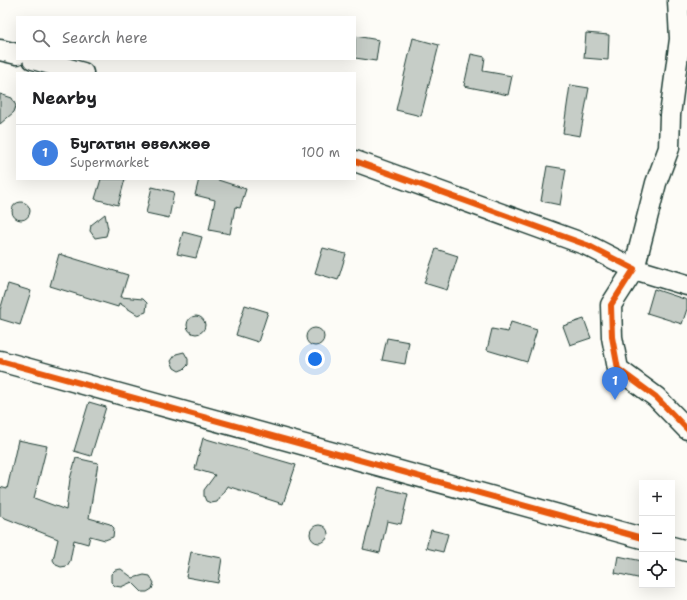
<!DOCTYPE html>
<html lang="en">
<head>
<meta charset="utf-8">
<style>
	:root { --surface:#fff; --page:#f6f6f6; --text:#202124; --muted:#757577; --line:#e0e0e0; --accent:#7c3aed }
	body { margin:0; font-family:"Shantell Sans",sans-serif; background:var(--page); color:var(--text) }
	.controls { position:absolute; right:12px; bottom:12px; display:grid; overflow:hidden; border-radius:0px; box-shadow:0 4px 16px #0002 }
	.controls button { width:36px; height:36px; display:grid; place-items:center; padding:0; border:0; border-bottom:1px solid var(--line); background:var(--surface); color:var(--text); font:20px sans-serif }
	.you { position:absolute; left:315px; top:359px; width:14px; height:14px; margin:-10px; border:3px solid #fff; border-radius:50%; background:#1a73e8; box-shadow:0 0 0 6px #1a73e833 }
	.badge { display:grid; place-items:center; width:26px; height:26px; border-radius:50%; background:var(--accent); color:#fff; font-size:13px; font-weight:700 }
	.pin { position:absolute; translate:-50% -33px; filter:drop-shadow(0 1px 2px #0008) }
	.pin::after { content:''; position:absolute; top:21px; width:14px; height:12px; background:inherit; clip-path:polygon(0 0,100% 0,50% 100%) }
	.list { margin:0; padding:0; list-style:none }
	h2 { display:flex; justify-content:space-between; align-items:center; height:52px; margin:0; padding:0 16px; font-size:17px }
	h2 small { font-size:13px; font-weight:400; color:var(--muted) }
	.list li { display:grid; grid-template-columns:26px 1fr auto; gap:12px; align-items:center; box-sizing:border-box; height:56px; padding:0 16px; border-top:1px solid var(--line) }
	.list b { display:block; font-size:15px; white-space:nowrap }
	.list p { margin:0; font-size:13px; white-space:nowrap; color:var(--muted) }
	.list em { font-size:13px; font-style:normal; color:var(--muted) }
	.icon { flex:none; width:22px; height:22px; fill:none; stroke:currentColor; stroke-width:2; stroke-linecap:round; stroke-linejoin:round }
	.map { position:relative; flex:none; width:687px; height:600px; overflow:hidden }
	.search { position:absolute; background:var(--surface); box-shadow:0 4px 16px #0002; left:16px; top:16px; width:340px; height:44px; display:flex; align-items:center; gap:10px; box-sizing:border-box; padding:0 14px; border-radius:0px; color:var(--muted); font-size:15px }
	.panel { position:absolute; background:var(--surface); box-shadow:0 4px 16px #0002; left:16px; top:72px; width:340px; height:108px; border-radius:0px }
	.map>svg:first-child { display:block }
	.building { fill:#c6cdc7; stroke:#1f3d34 }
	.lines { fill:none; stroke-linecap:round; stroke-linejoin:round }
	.minor-casing { stroke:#1f3d34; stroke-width:23 }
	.minor { stroke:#fdfcf7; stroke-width:20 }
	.cycleway-casing { stroke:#fdfcf7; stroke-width:8 }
	.cycleway { stroke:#e8590c; stroke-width:6 }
</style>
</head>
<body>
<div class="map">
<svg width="687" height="600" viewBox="0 0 687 600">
	<rect width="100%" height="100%" fill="#fdfcf7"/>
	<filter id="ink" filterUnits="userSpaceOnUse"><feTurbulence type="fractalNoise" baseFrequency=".025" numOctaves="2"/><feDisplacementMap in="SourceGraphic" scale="8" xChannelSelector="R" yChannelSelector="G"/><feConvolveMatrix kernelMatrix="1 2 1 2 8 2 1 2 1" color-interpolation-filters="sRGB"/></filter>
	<g filter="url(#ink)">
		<g class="building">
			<polygon points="586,33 609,35 608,60 584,58"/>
			<polygon points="355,36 379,40 376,61 355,58"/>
			<polygon points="413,38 439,45 421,116 396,110"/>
			<polygon points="471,54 485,57 483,71 512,76 508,95 464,86"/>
			<polygon points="570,85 589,88 580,136 563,133"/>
			<polygon points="0,94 12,98 16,106 14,112 0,124"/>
			<polygon points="547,166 566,169 560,205 541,201"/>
			<polygon points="101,179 125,179 118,205 95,199"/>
			<polygon points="199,179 215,179 246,189 240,208 235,207 230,234 209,230 215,200 195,195"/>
			<polygon points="152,187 174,192 169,218 146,213"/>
			<circle cx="21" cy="211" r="9"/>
			<polygon points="105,214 108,229 106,236 95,238 90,231 91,225"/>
			<polygon points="183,232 202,237 196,258 177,254"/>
			<polygon points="323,248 346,254 338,280 315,273"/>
			<polygon points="436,249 458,256 447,290 424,283"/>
			<polygon points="59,254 128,275 121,297 143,299 147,303 146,312 138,315 119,303 118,307 50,286"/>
			<polygon points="8,284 31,291 20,325 0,319 0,310"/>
			<polygon points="654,289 687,300 687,309 682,324 647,313"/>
			<polygon points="245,305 268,312 258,342 236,335"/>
			<circle cx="196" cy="325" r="9"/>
			<polygon points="584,319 591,338 570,345 563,326"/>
			<polygon points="511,322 537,330 527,362 487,350 492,329 508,332"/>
			<circle cx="315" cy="337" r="9"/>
			<polygon points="387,338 409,342 405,364 382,360"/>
			<polygon points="184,352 188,359 188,365 184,369 179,371 174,368 171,361 176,354"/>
			<polygon points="89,402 106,407 91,456 74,451"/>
			<polygon points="203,438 296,465 283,504 227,486 217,502 211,503 206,501 204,496 204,490 215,475 195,469"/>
			<polygon points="18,440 47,446 34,498 66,510 70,479 76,458 98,463 89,518 110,524 114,528 113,537 105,540 90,536 88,544 74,540 70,561 67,566 61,567 56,565 53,560 58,539 0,516 0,487 7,489"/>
			<polygon points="379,487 408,494 401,524 387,521 380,553 363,549"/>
			<circle cx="319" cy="534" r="9"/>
			<polygon points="431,530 448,534 443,552 426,548"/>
			<polygon points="191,552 222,558 218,583 186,577"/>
			<polygon points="618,556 642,561 642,579 615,573"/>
			<polygon points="121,569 133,578 144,575 150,576 154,583 152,589 147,592 142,592 132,582 121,587 115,586 111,582 111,574 115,570"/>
		</g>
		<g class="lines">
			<defs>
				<g id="minor">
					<polyline points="687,1 678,1 680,39 670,115 669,148 656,183 634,269 687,285"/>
					<polyline points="0,50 17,54"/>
					<polyline points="33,59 83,73"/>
					<polyline points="355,161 587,245 634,269 611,305 612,337 618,369 656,397 687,429"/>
					<polyline points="0,361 642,538"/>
					<polyline points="672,547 687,551"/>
				</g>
			</defs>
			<use href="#minor" class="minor-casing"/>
			<use href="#minor" class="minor"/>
			<defs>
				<g id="cycleway">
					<polyline points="355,161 587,245 634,269 611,305 612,337 618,369 656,397 687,429"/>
					<polyline points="0,361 642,538"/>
				</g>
			</defs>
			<use href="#cycleway" class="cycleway-casing"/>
			<use href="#cycleway" class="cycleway"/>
		</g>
	</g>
</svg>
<div class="controls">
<button>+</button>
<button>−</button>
<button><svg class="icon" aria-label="locate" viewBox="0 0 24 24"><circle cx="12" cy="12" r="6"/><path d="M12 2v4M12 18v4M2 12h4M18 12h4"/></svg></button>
</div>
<div class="you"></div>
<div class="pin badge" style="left:615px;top:400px;background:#3f7fe0">1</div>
<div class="search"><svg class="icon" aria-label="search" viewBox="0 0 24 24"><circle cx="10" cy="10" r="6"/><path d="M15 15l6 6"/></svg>Search here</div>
<section class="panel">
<h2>Nearby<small></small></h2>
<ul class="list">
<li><span class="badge" style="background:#3f7fe0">1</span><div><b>Бугатын өвөлжөө</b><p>Supermarket</p></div><em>100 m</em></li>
</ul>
</section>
</div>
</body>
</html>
